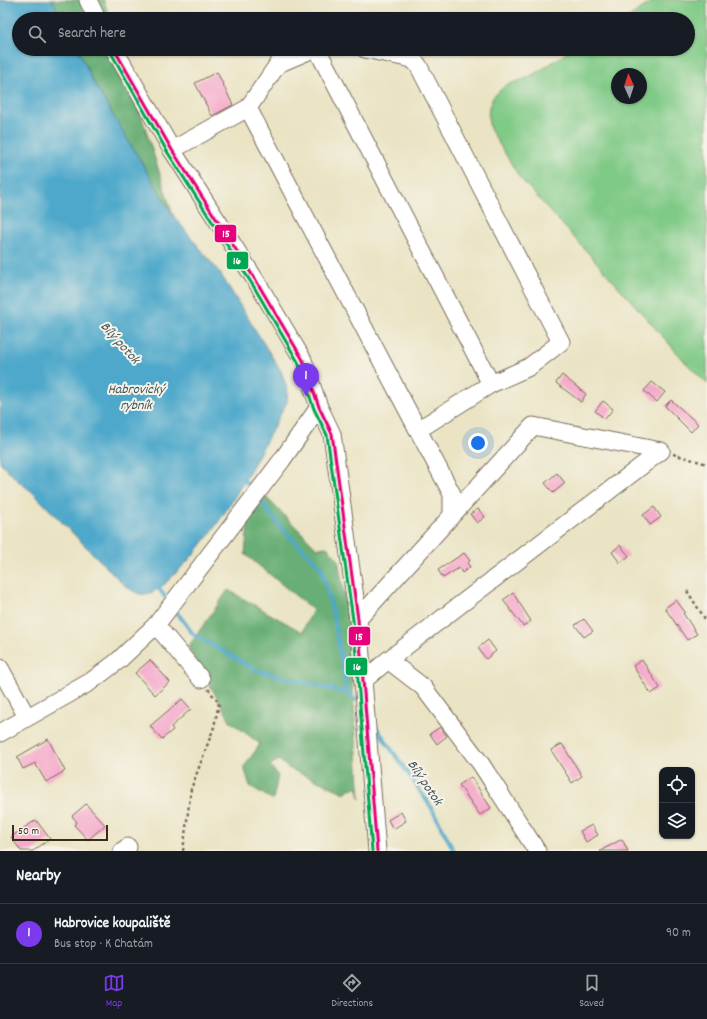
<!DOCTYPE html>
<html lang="en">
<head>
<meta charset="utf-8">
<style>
	:root { --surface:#171b24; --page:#20242c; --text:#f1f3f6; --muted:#9ea1a6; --line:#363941; --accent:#7c3aed }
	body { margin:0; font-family:Dekko,sans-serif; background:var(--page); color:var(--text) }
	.controls { position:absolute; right:12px; bottom:12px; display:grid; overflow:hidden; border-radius:8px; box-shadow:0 1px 3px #0004 }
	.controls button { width:36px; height:36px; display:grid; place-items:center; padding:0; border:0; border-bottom:1px solid var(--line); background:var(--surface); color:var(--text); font:20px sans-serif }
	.compass { position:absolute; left:611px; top:68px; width:36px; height:36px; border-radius:50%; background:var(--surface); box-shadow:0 1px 3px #0004; rotate:357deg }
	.scale { position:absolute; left:12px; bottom:10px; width:96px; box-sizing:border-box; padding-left:4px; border:2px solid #3b2a1e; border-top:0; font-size:11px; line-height:14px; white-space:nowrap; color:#3b2a1e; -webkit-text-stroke:3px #f7f3e8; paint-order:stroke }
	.you { position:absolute; left:478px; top:443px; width:14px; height:14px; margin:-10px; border:3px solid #fff; border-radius:50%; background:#1a73e8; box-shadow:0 0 0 6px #1a73e833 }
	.badge { display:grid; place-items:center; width:26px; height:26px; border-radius:50%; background:var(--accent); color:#fff; font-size:13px; font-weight:700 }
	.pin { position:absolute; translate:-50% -33px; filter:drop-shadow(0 1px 2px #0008) }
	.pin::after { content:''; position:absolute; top:21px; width:14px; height:12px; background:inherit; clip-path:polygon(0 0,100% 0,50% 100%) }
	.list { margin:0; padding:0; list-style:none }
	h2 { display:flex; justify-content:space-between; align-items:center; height:52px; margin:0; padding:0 16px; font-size:17px }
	h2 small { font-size:13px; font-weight:400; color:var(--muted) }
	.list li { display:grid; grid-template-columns:26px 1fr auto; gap:12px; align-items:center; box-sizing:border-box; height:60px; padding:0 16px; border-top:1px solid var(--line) }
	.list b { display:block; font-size:15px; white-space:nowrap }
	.list p { margin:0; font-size:13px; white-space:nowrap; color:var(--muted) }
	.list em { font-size:13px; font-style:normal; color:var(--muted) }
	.icon { flex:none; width:22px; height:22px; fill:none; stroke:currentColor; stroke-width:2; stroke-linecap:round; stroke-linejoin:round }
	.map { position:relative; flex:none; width:707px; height:851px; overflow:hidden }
	.search { position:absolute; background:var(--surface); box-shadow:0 1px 3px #0004; left:12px; right:12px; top:12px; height:44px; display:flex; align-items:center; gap:10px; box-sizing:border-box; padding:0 14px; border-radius:22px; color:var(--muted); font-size:15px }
	.sheet { height:112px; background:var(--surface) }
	nav { display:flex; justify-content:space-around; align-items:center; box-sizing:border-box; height:56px; border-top:1px solid var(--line); background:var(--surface); font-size:11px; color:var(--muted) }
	nav a { display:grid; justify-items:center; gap:2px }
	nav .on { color:var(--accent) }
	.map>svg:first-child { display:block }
	.green { fill:#80ca87; stroke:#5e7a52; fill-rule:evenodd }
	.forest { fill:#68ae74; stroke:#526c49 }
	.water { fill:#4da8cb; stroke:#446974 }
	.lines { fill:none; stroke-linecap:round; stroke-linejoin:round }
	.stream { stroke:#4da8cb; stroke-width:4 }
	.building { fill:#f5a7ca }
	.minor-casing { stroke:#786b58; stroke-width:19 }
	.path { stroke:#786b58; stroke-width:2.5; stroke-dasharray:3 3; stroke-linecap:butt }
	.minor { stroke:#fff; stroke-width:17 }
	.bus-1-casing { stroke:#f7f3e8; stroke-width:6 }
	.bus-2-casing { stroke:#f7f3e8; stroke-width:6 }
	.bus-1 { stroke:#e5007d; stroke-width:3 }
	.bus-2 { stroke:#00a651; stroke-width:3 }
	.labels { text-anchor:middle; stroke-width:4; stroke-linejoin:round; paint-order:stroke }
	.water-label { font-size:14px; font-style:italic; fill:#41565b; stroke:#f7f3e8 }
	.line-badge { stroke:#f7f3e8; stroke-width:1.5 }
	.badge-label { font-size:11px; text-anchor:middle; font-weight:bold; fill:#fff }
</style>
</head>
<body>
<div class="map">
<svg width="707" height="851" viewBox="0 0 707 851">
	<rect width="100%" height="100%" fill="#f7f3e8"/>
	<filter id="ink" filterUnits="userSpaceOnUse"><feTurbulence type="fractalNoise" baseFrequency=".025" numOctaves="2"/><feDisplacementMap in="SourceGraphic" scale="8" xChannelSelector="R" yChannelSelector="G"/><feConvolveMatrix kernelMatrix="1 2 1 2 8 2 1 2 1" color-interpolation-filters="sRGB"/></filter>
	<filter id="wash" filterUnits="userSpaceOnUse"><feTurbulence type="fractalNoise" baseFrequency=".012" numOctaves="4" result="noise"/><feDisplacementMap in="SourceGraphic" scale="16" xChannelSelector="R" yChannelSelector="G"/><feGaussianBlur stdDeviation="0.9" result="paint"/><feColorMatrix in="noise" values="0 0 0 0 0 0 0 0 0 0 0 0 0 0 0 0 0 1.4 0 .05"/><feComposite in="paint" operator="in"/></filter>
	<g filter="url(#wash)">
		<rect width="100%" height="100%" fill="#eae4c5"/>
		<path class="green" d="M655 0H707V384L688 365 590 255 520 178 490 129 488 118 489 108 493 97 506 85 522 80 538 72 572 49H688V19H625ZM617 74H641V98H617Z"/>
		<g class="forest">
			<polygon points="52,0 104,0 110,19 62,19"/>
			<polygon points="78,49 120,49 173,215 95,85"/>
			<polygon points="264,495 317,548 327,547 338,559 348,616 360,799 358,788 349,789 345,793 288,768 279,760 270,765 278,776 273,800 250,786 244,767 260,744 231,722 188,647 228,590 302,632 313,610 245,554 249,514"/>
		</g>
		<path class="water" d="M0 0H52L62 19H19V49H78L95 85 173 215 220 273 281 371 288 391 287 402C254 463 224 527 174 575 166 583 158 591 147 594 139 596 131 590 125 586L31 491 18 481 0 462Z"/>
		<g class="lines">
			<g class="stream">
				<polyline points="241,476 249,486"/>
				<polyline points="262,503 284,531 321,567 334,618 347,693 356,700"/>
				<polyline points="159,589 165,597"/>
				<polyline points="178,614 193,634 256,670 347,693"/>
				<polyline points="376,727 431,807 454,851"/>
			</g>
		</g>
		<g id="blocks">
			<g class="building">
				<polygon points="217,72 233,105 212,116 195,83"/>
				<polygon points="562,375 586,394 581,402 556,383"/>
				<polygon points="652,382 665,392 657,402 644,391"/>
				<polygon points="671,400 698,424 691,432 665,406"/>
				<polygon points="603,401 613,409 605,419 595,411"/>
				<polygon points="557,473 565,483 553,493 545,483"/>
				<polygon points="654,507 661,517 650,525 643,515"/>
				<polygon points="478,509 485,517 477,523 470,514"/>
				<polygon points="620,545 629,556 620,563 612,552"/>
				<polygon points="464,553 470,561 467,563 470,567 462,573 459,568 443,578 438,570"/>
				<polygon points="513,593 531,621 523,626 503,600"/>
				<polygon points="676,600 685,612 683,613 697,634 687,640 665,608"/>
				<polygon points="584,619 593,631 584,637 575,625"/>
				<polygon points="488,640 496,651 486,659 478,648"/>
				<polygon points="150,660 170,682 155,695 135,673"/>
				<polygon points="642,660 660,688 651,694 633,666"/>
				<polygon points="182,699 191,709 171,727 173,730 162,739 150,726"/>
				<polygon points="440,727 447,736 437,744 430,734"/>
				<polygon points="48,739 65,771 46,782 35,763 23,769 17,757"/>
				<polygon points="562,744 582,776 572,783 551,750"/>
				<polygon points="471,777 491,808 480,815 459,785"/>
				<polygon points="86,804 105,825 88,840 74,825 77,822 72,816"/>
				<polygon points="401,812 406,821 393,829 388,820"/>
				<polygon points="36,820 50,839 33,851 21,851 11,837"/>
				<polygon points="592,825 598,835 586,842 580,831"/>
				<polygon points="622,839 628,851 600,851"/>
			</g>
		</g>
	</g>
	<g filter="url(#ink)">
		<use href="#blocks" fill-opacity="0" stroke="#786b58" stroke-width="1"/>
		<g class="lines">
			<defs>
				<g id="minor">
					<polyline points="88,0 97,19"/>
					<polyline points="114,49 172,150 258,284 303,360 319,407 332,434 358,619 377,851"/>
					<polyline points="317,49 491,384"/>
					<polyline points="365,49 412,59 418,65 561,342 529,367 491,384 418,430 452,494 452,515"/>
					<polyline points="248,108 418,430"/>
					<polyline points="172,150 248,108 278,64 313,49"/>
					<polyline points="358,619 533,426 661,451"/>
					<polyline points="388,660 423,687 481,764 537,851"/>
					<polyline points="0,668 27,717"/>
					<polyline points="201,679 156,625 282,460 319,407"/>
					<polyline points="363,681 388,660 661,451"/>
					<polyline points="0,733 90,682 118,661 156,625"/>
					<polyline points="122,851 128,847"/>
				</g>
			</defs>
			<use href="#minor" class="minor-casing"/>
			<g class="path">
				<polyline points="673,454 707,464"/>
				<polyline points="687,591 707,622"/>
				<polyline points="183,851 191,789 214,727 219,703 208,689"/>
			</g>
			<use href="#minor" class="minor"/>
			<defs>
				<polyline id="bus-1" points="114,49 172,150 258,284 303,360 319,407 332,434 358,619 377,851"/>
				<polyline id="bus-2" points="110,51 168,153 254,287 298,362 314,409 327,435 353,620 372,851"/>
			</defs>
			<use href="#bus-1" class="bus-1-casing"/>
			<use href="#bus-2" class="bus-2-casing"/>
			<use href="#bus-1" class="bus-1"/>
			<use href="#bus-2" class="bus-2"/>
		</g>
	</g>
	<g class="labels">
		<g class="water-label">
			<text transform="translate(121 342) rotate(48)" y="5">Bílý potok</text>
			<text x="136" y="393">Habrovický<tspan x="136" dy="16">rybník</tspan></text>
			<text transform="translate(426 782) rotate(56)" y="5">Bílý potok</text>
		</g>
	</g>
	<g class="line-badge">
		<rect x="214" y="224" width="23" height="19" rx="4" fill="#e5007d"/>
		<rect x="226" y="251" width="23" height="19" rx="4" fill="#00a651"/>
		<rect x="348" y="626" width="23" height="20" rx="4" fill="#e5007d"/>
		<rect x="345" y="657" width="23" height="19" rx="4" fill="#00a651"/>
	</g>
	<g class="badge-label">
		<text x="226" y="237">15</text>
		<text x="237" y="264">16</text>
		<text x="359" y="640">15</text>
		<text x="357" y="670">16</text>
	</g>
</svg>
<div class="controls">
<button><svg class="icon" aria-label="locate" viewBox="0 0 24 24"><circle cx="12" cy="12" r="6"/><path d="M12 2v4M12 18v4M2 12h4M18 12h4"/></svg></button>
<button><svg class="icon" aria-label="layers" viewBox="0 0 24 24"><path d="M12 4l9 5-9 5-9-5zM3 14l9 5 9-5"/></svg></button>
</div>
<svg class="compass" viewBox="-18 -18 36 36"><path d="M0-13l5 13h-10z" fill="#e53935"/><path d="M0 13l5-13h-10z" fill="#9ea1a6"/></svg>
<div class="scale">50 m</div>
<div class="you"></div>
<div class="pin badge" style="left:306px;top:396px">1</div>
<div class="search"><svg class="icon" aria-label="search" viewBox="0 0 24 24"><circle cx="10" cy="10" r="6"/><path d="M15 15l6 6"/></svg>Search here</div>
</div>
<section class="sheet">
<h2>Nearby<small></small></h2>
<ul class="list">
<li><span class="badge">1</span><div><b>Habrovice koupaliště</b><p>Bus stop · K Chatám</p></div><em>90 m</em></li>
</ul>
</section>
<nav>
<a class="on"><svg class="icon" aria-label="map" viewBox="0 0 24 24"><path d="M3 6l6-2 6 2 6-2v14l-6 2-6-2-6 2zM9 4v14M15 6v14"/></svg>Map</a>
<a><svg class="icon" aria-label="directions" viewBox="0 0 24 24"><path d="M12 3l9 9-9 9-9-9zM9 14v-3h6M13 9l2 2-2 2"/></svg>Directions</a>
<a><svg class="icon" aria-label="saved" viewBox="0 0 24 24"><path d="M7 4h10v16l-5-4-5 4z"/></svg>Saved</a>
</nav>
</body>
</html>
